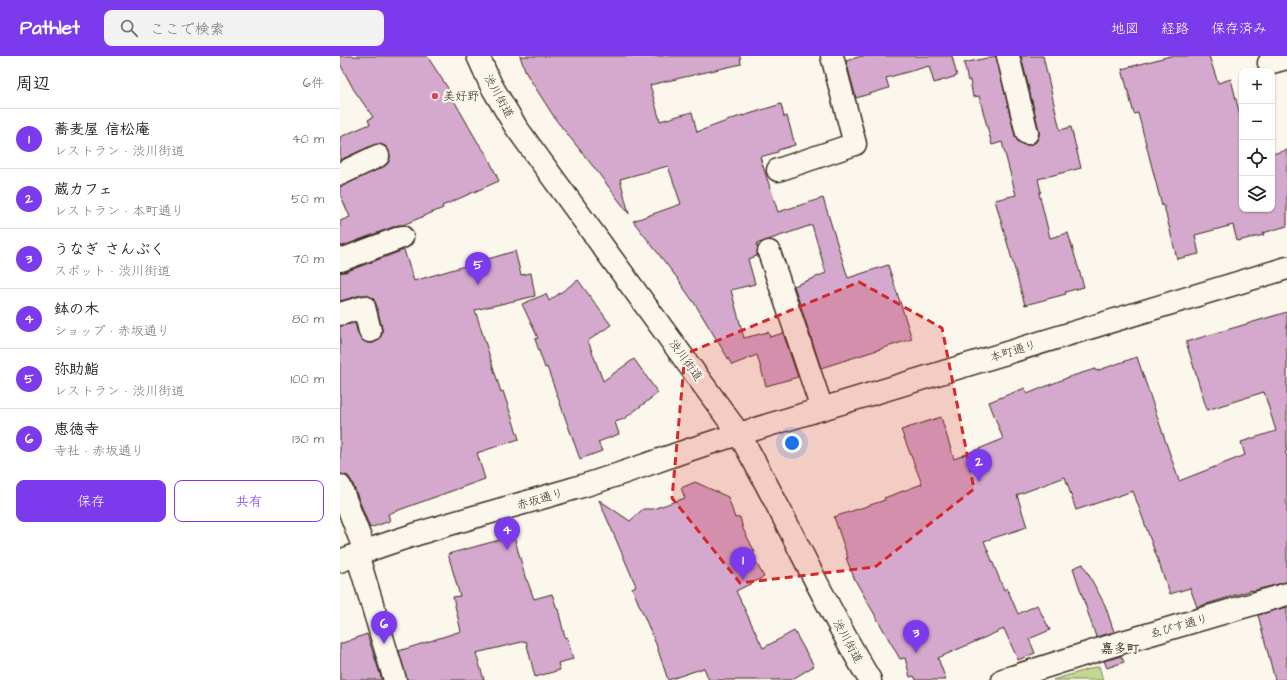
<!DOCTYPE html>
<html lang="ja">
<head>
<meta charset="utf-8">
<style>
	:root { --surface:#fff; --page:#f2f2f2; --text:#222; --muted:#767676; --line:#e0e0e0; --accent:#7c3aed }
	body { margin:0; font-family:"Architects Daughter","Klee One",sans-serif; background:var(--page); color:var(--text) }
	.controls { position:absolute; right:12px; top:12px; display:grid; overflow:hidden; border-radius:8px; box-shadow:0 1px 3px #0004 }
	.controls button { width:36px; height:36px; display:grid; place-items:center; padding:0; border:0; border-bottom:1px solid var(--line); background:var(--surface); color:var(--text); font:20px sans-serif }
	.you { position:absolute; left:452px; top:387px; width:14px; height:14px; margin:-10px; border:3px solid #fff; border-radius:50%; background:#1a73e8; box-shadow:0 0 0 6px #1a73e833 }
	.badge { display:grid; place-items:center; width:26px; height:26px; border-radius:50%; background:var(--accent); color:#fff; font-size:13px; font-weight:700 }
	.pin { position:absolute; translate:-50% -33px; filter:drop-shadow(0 1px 2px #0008) }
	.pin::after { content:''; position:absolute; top:21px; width:14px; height:12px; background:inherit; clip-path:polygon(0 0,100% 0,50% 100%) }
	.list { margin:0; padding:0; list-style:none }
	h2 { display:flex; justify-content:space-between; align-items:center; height:52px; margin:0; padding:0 16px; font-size:17px }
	h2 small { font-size:13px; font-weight:400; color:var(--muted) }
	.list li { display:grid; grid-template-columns:26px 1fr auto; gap:12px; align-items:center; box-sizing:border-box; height:60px; padding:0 16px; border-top:1px solid var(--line) }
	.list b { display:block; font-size:15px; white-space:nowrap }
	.list p { margin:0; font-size:13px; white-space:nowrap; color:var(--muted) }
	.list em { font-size:13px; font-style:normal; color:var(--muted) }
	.actions { display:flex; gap:8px; padding:12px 16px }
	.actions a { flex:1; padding:9px 0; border:1px solid var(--accent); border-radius:8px; text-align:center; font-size:14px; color:var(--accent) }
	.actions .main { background:var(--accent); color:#fff }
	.icon { flex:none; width:22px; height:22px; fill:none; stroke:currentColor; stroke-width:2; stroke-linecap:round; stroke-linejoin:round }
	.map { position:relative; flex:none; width:947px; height:624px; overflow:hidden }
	header { display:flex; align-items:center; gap:24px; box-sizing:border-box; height:56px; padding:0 20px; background:var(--accent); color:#fff }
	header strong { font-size:19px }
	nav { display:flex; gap:22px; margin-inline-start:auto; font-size:14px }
	.search { width:280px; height:36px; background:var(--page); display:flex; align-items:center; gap:10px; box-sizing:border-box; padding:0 14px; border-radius:8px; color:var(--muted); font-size:15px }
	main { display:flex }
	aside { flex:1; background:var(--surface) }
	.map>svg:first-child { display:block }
	.green { fill:#c2da90; stroke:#7e8257 }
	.building { fill:#d4a9cd; stroke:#3b2a1e }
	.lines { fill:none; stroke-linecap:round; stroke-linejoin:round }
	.minor-casing { stroke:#3b2a1e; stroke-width:25 }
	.major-casing { stroke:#3b2a1e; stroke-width:25 }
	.highway-casing { stroke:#3b2a1e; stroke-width:25 }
	.minor { stroke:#fbf7ec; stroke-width:22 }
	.major { stroke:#fbf7ec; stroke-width:22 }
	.highway { stroke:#fbf7ec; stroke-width:22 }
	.marked { fill:#d62828; fill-opacity:0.2; stroke:#d62828; stroke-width:3; stroke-dasharray:8 5; stroke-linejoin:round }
	.poi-dot { fill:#d1495b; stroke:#fbf7ec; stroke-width:1.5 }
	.labels { text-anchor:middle; stroke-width:4; stroke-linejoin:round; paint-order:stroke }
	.poi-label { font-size:12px; fill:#3b2a1e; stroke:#fbf7ec; text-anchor:start }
	.street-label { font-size:12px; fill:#3b2a1e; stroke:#fbf7ec }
	.neighbourhood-label { font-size:13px; font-weight:bold; fill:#3b2a1e; stroke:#fbf7ec }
</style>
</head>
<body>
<header>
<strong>Pathlet</strong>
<div class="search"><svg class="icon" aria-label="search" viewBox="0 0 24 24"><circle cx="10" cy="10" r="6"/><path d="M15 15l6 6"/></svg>ここで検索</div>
<nav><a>地図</a><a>経路</a><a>保存済み</a></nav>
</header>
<main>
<aside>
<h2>周辺<small>6件</small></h2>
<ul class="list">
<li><span class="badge">1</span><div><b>蕎麦屋 信松庵</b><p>レストラン · 渋川街道</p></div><em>40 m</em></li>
<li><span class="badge">2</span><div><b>蔵カフェ</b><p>レストラン · 本町通り</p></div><em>50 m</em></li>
<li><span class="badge">3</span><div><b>うなぎ さんぷく</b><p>スポット · 渋川街道</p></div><em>70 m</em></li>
<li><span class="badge">4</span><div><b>鉢の木</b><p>ショップ · 赤坂通り</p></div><em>80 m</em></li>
<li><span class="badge">5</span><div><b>弥助鮨</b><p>レストラン · 渋川街道</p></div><em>100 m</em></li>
<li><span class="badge">6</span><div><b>恵徳寺</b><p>寺社 · 赤坂通り</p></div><em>130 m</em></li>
</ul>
<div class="actions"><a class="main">保存</a><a>共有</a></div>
</aside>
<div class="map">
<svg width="947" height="624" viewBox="0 0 947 624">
	<rect width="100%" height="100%" fill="#fbf7ec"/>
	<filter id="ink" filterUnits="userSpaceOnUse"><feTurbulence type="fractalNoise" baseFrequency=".025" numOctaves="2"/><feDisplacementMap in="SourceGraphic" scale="8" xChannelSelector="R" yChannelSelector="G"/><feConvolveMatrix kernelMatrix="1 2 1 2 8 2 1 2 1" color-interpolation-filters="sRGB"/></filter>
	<g filter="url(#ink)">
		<polygon class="green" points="759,610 763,624 713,624"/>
		<g class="building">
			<polygon points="0,0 87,0 113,40 112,41 137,85 147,99 159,125 102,150 103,152 63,169 58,169 3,190 0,190 0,165 10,161 0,138 0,130 5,129 43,111 48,107 50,101 49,95 45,90 39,88 33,89 0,104 0,81 30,68 28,64 33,61 14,34 0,8"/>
			<polygon points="180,0 400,0 401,8 310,29 320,65 352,56 357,76 403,59 403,60 441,48 444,61 447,60 455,89 438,94 438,96 420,101 438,156 483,142 508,222 548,209 572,283 481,312 454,230 486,217 472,169 416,188 418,192 417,200 408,203 415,228 391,234 404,282 428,276 430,281 443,277 458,321 426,330 417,299 392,309 355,248 340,227 341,227 293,165 341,148 328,110 280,123 289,158 256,114 216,64 186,17"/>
			<polygon points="521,0 612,0 617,20 594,27 589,10 546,22 549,32 516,42 506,5"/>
			<polygon points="656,0 675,80 678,86 684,89 690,89 696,86 699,80 699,74 681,0 703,0 720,74 731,71 741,112 698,123 701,136 699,137 710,182 728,177 744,231 725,236 726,238 685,249 655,144 676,139 662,86 652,89 639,40 633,41 630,24 628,25 624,7"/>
			<polygon points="830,0 869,0 878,27 891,23 902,68 902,153 932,153 932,98 947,94 947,170 923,177 924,179 897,185 893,169 855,179 859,198 837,203 824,150 822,150 798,57 794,58 782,13"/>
			<polygon points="64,194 74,225 175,195 181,219 191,217 195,240 135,254 161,336 163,335 179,383 137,397 145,423 48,458 50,465 30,472 12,426 8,420 0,418 0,270 15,267 18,278 21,283 27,287 33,287 39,284 42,278 42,272 36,248 33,242 27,239 21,239 0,245 0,216 5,216"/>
			<polygon points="238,224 271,269 248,285 263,325 294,303 318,337 284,363 275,366 279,378 258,386 262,395 240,403 207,311 205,312 195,283 198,282 182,248 206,238 209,245"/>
			<polygon points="947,256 947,395 945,396 947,400 947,526 912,535 912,534 857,551 850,532 830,538 793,435 736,454 725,421 677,439 687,471 644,485 664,534 667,532 678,558 697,549 710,574 689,583 695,597 678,604 664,573 598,602 606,624 576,624 574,620 570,621 565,602 560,603 515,524 506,502 508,502 494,461 545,444 544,442 582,428 561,374 601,361 614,403 663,383 649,346 685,332 687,338 729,321 755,313 756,315 797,301 839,425 905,399 901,386 936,375 924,336 867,354 846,286"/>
			<polygon points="355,426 388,441 395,462 400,461 403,473 415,496 411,497 424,521 396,535 423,592 454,575 474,610 451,624 369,624 364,612 328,624 316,588 292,532 296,530 259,444 290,465 303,453 313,453 345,442 341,432"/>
			<polygon points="174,480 186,524 187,524 194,543 212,538 217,553 218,553 225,582 227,581 233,603 218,607 220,614 195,621 186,585 136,597 144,624 67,624 59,595 121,575 113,541 120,540 108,498"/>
			<polygon points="743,508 765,549 774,576 756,581 733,512"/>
			<polygon points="947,551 947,624 935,624 918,559"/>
			<polygon points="27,578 42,624 0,624 0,588"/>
			<polygon points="781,600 784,606 767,612 764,605"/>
		</g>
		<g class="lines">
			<defs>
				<g id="minor">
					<polyline points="668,0 687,77"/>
					<polyline points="929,7 947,2"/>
					<polyline points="438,114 515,88 492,0"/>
					<polyline points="0,118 38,100"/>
					<polyline points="429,196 482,353"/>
					<polyline points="0,202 1,204 62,181"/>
					<polyline points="0,258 24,251 30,275"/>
					<polyline points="0,430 25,495"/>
					<polyline points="17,498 55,624"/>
					<path d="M0 505C75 475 155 456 232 433 288 417 343 394 399 378"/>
					<polyline points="663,624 783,586 947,538"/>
				</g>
				<path id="major" d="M399 378C445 458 482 545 530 624"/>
				<polyline id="highway" points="138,0 151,29 176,71 399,378 947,212"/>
			</defs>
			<use href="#minor" class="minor-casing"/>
			<use href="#major" class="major-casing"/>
			<use href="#highway" class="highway-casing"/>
			<use href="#minor" class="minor"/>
			<use href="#major" class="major"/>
			<use href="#highway" class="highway"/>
		</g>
	</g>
	<path class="marked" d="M519 226 602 272 634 433 535 511 400 527 332 442 345 298Z"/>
	<circle class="poi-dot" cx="95" cy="40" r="4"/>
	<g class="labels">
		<g class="poi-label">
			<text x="103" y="44">美好野</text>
		</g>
		<g class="street-label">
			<text transform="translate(159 40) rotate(61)" y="4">渋川街道</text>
			<text transform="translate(673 295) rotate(-17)" y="4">本町通り</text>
			<text transform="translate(346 304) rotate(54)" y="4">渋川街道</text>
			<text transform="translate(200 443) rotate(-16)" y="4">赤坂通り</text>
			<text transform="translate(839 570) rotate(-16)" y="4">ゑびす通り</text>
			<text transform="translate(508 585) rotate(61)" y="4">渋川街道</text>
		</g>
		<g class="neighbourhood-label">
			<text x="780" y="597">嘉多町</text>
		</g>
	</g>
</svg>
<div class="controls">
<button>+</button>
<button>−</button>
<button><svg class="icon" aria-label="locate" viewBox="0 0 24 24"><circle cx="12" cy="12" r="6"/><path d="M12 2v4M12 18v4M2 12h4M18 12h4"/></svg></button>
<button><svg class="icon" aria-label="layers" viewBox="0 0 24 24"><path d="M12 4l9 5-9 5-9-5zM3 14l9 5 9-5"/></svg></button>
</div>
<div class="you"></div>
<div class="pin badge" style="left:403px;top:524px">1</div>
<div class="pin badge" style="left:639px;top:426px">2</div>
<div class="pin badge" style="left:576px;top:597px">3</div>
<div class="pin badge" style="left:167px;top:494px">4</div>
<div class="pin badge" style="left:138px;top:229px">5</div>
<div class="pin badge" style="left:44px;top:588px">6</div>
</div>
</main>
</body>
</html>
